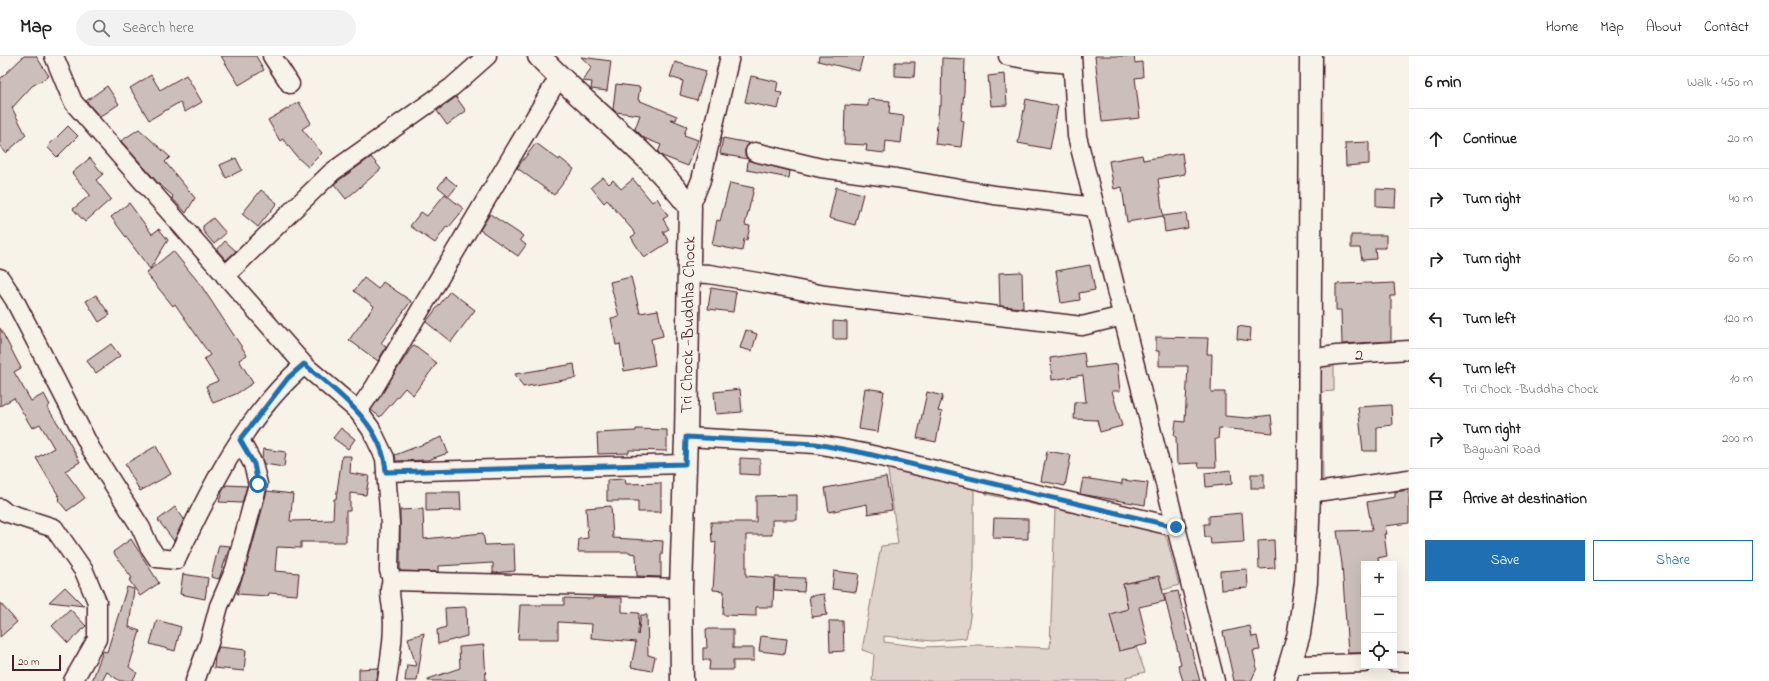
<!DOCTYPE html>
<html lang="en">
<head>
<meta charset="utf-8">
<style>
	:root { --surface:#fff; --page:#f2f2f2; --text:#222; --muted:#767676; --line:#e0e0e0; --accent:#1f6fb2 }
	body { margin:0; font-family:"Indie Flower",sans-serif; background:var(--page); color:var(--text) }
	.controls { position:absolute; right:12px; bottom:12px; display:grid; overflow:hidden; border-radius:0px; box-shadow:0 4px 16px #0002 }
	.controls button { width:36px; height:36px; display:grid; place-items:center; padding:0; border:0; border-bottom:1px solid var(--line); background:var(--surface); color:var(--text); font:20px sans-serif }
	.scale { position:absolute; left:12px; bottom:10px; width:49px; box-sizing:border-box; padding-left:4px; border:2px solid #4a1f2b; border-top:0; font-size:11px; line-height:14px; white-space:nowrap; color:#4a1f2b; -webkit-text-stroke:3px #f7f3e8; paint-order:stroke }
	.stop { position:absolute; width:12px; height:12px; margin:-9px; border:3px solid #1f6fb2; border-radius:50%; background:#fff }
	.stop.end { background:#1f6fb2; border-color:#fff; box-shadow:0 1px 4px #0008 }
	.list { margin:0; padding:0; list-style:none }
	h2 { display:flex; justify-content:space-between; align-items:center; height:52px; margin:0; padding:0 16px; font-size:17px }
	h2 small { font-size:13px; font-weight:400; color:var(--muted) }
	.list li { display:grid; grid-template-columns:26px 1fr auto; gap:12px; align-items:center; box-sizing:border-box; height:60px; padding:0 16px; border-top:1px solid var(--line) }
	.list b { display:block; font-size:15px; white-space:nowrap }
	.list p { margin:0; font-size:13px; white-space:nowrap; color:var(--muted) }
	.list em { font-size:13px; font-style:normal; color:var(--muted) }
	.actions { display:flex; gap:8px; padding:12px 16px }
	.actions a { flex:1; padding:9px 0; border:1px solid var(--accent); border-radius:0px; text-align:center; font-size:14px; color:var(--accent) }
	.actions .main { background:var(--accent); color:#fff }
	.icon { flex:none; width:22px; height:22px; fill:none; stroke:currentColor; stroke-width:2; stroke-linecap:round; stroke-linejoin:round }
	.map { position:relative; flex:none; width:1409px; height:625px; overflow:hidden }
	header { display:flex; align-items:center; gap:24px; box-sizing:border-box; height:56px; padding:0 20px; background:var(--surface); border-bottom:1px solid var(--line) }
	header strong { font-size:19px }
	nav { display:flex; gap:22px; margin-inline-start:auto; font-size:14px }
	.search { width:280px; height:36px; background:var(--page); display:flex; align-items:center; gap:10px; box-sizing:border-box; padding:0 14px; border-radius:22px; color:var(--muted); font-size:15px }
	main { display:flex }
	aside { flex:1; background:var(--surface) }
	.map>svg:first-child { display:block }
	.green { fill:#ded4cc; stroke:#947a7c }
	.building { fill:#ccbfb9; stroke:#4a1f2b }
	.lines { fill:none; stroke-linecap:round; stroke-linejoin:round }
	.minor-casing { stroke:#4a1f2b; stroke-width:21 }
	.tertiary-casing { stroke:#4a1f2b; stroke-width:25 }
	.secondary-casing { stroke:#4a1f2b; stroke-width:25 }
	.minor { stroke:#f7f3e8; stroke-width:18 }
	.tertiary { stroke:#f7f3e8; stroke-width:22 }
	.secondary { stroke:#f7f3e8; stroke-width:22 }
	.route { stroke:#1f6fb2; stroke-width:5 }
	.labels { text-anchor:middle; stroke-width:3; stroke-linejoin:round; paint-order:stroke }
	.street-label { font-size:17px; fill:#4a1f2b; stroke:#f7f3e8 }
</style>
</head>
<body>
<header>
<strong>Map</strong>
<div class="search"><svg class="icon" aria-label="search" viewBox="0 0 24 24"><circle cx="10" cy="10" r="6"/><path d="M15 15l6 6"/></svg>Search here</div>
<nav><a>Home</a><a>Map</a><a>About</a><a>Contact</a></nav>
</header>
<main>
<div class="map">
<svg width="1409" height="625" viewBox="0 0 1409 625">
	<rect width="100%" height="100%" fill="#f7f3e8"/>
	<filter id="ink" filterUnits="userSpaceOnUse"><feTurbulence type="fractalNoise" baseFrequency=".025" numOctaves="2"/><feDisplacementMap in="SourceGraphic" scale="8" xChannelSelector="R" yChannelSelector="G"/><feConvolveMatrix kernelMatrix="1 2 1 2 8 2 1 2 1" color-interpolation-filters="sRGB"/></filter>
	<g filter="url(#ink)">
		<g class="green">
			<polygon points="1323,307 1334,307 1334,335 1322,336 1323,430 1320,433 1318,312"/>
			<polygon points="887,408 974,431 974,513 970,561 966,582 932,585 884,580 884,586 923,591 978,589 1050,592 1055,453 986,438 985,430 1163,476 1167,483 1179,529 1163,534 1159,520 1123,528 1128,553 1111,558 1119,595 1136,591 1145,616 1126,621 1127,625 872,625 874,598 862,594 881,490 898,488"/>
		</g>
		<g class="building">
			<polygon points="24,0 36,0 49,20 32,30 12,52 26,79 6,97 0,90 0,23"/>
			<polygon points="221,0 256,0 264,14 239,29"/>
			<polygon points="819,0 863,0 859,15 818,5"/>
			<polygon points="1095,0 1134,0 1135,7 1142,6 1143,21 1135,22 1140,62 1102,66"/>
			<polygon points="581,1 611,5 607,35 591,33 592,26 582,25 592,11"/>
			<polygon points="942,2 965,3 964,36 961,64 964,65 961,91 935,88 939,50 941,50"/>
			<polygon points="675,6 706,15 697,44 680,39 683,25 670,21"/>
			<polygon points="895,6 915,6 914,21 895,20"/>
			<polygon points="1005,18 1007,49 991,50 988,20"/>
			<polygon points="151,19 160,34 186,19 202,46 185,56 180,46 149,64 130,32"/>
			<polygon points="751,20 778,26 776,36 782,37 778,53 745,46"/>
			<polygon points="616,28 640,31 638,44 677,60 676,64 670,63 687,70 684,79 698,84 688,110 662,100 658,96 661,89 644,82 635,73 640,59 616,56 613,53"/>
			<polygon points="107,30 119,48 100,61 86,45"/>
			<polygon points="456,41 466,55 447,69 437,55"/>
			<polygon points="868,43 890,45 889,58 904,60 901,87 886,85 885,97 866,95 867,89 844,88 845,49 868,50"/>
			<polygon points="1026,43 1058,50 1050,93 1018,87"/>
			<polygon points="299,46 311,67 302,73 322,97 308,111 297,101 283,83 280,85 268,64"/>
			<polygon points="68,70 78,80 57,101 47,91"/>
			<polygon points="139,73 170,101 165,106 195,142 186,157 172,142 173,140 158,127 121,85"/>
			<polygon points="723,82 749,87 745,94 745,99 748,103 720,98"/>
			<polygon points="1369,86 1369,108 1346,110 1345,87"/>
			<polygon points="536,87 559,104 560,102 574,113 554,139 517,112"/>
			<polygon points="1182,97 1185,118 1158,123 1163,160 1127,166 1122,131 1114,133 1109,105 1142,99 1143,104"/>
			<polygon points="371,101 381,113 346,143 334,128"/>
			<polygon points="90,102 103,118 96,124 111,143 85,166 73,153 90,139 72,117"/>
			<polygon points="236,102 242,114 226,122 220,109"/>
			<polygon points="748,104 790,115 789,122 747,114"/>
			<polygon points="446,121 457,130 449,140 438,131"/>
			<polygon points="603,121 609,128 613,124 621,133 633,123 652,146 657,142 668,160 663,163 669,173 663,176 669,186 644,202 631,181 636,178 607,144 604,147 591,131"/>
			<polygon points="730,127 754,132 745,169 750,170 747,184 744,183 742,195 712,189 717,164 720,165"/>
			<polygon points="836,131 863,138 855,169 829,162"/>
			<polygon points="1376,133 1396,134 1395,151 1376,150"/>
			<polygon points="261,134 277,147 258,171 242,158"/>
			<polygon points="445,138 464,153 449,171 447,170 435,187 410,170 421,156 427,160"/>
			<polygon points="129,147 152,178 159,173 168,184 150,213 111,161"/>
			<polygon points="1186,157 1188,172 1165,176 1163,160"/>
			<polygon points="490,158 523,180 520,184 526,189 518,200 480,174"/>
			<polygon points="213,162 226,177 214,188 203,175 203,170"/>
			<polygon points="1351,179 1386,179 1386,192 1375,192 1376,203 1362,204 1360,192 1351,192"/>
			<polygon points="225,185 236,195 226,204 217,194"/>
			<polygon points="173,195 200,228 247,299 239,304 253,327 236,338 213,347 206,330 218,325 204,303 210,299 175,248 173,250 146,217"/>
			<polygon points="1090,209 1095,234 1079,237 1080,244 1061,247 1056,215"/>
			<polygon points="1022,216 1023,252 1000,250 999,217"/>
			<polygon points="631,221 640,257 658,254 663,280 651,283 655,309 624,315 620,288 616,289 611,262 619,261 610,226"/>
			<polygon points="364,222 378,233 383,226 411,245 381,287 386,291 378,305 349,284 374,250 354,235"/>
			<polygon points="1372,227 1372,228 1394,227 1395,240 1391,240 1391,285 1342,288 1341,254 1336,254 1336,228"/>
			<polygon points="711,232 736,236 733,256 708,253"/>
			<polygon points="450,235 475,254 451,286 426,266"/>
			<polygon points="96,239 110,259 99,266 86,245"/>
			<polygon points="833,265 847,266 847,283 833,283"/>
			<polygon points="1238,270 1251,272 1250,285 1237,283"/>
			<polygon points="0,272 21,312 14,316 31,345 44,338 50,349 47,351 64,377 80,406 65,415 85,442 67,455 58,444 60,442 36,402 54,392 40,368 32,372 14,342 0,350"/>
			<polygon points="746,274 757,278 752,295 740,292"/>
			<polygon points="1156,281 1208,282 1207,298 1212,298 1211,336 1225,336 1225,360 1248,362 1271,359 1273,377 1219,372 1218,383 1215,383 1216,411 1199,411 1198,407 1177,408 1176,381 1174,380 1176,365 1185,366 1188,310 1159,310 1159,295 1156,295"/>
			<polygon points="111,288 120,300 96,317 87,305"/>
			<polygon points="413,289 437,307 413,339 405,332 380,361 371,354"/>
			<polygon points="1084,297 1086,312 1117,308 1120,335 1112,335 1122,370 1100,376 1097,364 1074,363 1075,346 1086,346 1083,319 1052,324 1050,302"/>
			<polygon points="574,308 576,322 523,331 515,318"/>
			<polygon points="865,332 884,335 878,376 859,373"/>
			<polygon points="740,333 742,356 716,358 714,336"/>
			<polygon points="927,336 943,340 938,355 942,356 936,386 917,382"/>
			<polygon points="1391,349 1392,369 1377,371 1377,395 1363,395 1358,351"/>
			<polygon points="341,372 355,383 348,393 333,382"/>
			<polygon points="636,373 667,374 667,395 629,394 629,397 598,398 597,377 636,375"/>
			<polygon points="442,381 448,397 428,404 396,405 395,399"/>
			<polygon points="156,390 171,418 140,435 125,408"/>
			<polygon points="263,393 286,396 284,411 264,408 262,403"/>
			<polygon points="1047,395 1071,399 1065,430 1041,425"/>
			<polygon points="342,400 351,400 350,417 369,420 366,439 350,437 350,455 346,455 346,486 301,486 301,492 277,491 275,515 299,517 297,539 269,537 268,540 237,538 252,491 267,435 293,438 290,465 333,464 334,443 336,443"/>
			<polygon points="740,402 760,403 760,419 740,418"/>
			<polygon points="1231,414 1232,428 1206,431 1205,417"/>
			<rect x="1251" y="418" width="13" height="14"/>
			<polygon points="886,421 892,454 868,458 867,448 829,456 825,432"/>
			<polygon points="1083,422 1122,428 1122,424 1148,427 1145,449 1080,438"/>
			<polygon points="625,423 626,428 661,427 661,456 638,456 638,445 607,445 607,424"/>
			<polygon points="226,429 247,430 242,447 219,446 222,436"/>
			<polygon points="1409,434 1409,467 1385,470 1387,478 1384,478 1387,500 1378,502 1379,508 1364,508 1364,597 1348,597 1342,508 1337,475 1372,474 1367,446 1395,441 1395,436"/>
			<polygon points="426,436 460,436 461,454 426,455"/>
			<polygon points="797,439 797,464 772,464 772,479 746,479 746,520 774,522 773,551 756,551 756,560 723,559 724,535 713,534 716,486 712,487 711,466 756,466 756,440"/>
			<polygon points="611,450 613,482 663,485 662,499 661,499 661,521 637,520 636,498 630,497 630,496 578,496 579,483 588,482 586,452"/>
			<polygon points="175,451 184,463 174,485 158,464"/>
			<polygon points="423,453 424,483 483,477 485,489 514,488 515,515 493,517 493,507 438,510 438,516 400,515 400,454"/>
			<polygon points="1242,457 1244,486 1211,488 1210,481 1205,481 1204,468 1209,468 1209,460"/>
			<polygon points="994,462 1028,463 1028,483 993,482"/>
			<polygon points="131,483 159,527 140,540 129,524 132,522 113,496"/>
			<polygon points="1274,484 1275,512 1259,513 1258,485"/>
			<polygon points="219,489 230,490 219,523 211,521"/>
			<polygon points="1247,513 1248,532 1221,534 1220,515"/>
			<polygon points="834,515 859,518 856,536 832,533"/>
			<polygon points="183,518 208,522 205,543 180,538"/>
			<polygon points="1159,520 1165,545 1139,551 1148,588 1119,595 1110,558 1128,553 1123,528"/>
			<polygon points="775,521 805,522 804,536 774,534"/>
			<polygon points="65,531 84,550 49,546"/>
			<polygon points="127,531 134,533 129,571 140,575 129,611 137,617 132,625 120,625 107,616 102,625 92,625 103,595 107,596"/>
			<polygon points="1178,535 1194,604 1200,625 1183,625 1178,609 1181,608 1164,538"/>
			<polygon points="824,538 827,559 812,561 809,540"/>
			<polygon points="593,541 622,542 622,556 639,557 638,579 641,559 647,559 648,599 655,601 652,615 631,611 636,586 591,582 592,568 558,566 558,583 518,583 520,549 564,549 564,542 593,543"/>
			<polygon points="0,547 17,566 0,581"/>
			<polygon points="466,551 467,580 438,588 437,574 446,571 445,552"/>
			<polygon points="70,553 86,570 68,587 52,570"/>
			<polygon points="157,564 181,571 175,595 150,588"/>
			<polygon points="829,565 843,565 844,595 830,596"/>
			<polygon points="1250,570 1252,581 1257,580 1260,594 1253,595 1257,612 1251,625 1234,625 1223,576"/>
			<polygon points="706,573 733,573 733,592 754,592 754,605 733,605 733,614 709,614 710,604 703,604 703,592 707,592"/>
			<polygon points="424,577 417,625 405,625 407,609 416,610 408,582"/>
			<polygon points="761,580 787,583 785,598 759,595"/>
			<polygon points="484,589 486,625 428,625 428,623 460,612 459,591"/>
			<polygon points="219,591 246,594 244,615 214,612 215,600"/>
			<polygon points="378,612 377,625 359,625 359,613"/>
		</g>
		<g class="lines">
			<defs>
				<g id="minor">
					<polyline points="54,0 73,46 304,309 358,355 371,373 385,402 390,467 389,514 392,525 681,532"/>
					<polyline points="272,0 290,28"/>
					<polyline points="1008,0 1037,5 1072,8"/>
					<polyline points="1072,0 1077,80 1215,625"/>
					<polyline points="755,96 821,112 896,122 994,139 1095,151"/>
					<polyline points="690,151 701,124 730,0"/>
					<polyline points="688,217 709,218 763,227 825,239 1082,270 1123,260"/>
					<polyline points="225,220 332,116 452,31 487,0"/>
					<path d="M0 222 14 243 91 393 141 472 149 490 157 502 176 504C210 433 244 361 304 309"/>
					<polyline points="1309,303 1337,299 1409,294"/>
					<polyline points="358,355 374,332 559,21"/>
					<polyline points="686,381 816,388 864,397 1176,471"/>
					<polyline points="386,416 685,408"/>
					<polyline points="1309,437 1409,423"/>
					<polyline points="0,452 5,456 54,472 84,515 97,546 97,583 73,625"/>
					<polyline points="1291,606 1300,609 1364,607"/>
					<polyline points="1394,606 1409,606"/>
					<polyline points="195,625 209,587 219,550 235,513 258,428 253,408 240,384"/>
					<path d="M387 625C390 602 395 576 392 553 391 544 388 533 392 525"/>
				</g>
				<path id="tertiary" d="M539 0C588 52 647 94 690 151L686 381 681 532 682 625"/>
				<polyline id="secondary" points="1285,625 1299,578 1306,526 1309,437 1311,0"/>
			</defs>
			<use href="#minor" class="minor-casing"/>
			<use href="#tertiary" class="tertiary-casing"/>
			<use href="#secondary" class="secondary-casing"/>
			<use href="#minor" class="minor"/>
			<use href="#tertiary" class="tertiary"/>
			<use href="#secondary" class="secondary"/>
		</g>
	</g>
	<g class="lines" filter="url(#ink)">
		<path class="route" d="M258 428 254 408 240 384 288 322 304 308C338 337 383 368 386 416L685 408 686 381 816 388 864 397 1176 471"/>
	</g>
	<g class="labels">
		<g class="street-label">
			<text transform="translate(687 269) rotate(-89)" y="6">Tri Chock -Buddha Chock</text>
			<text transform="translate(1359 298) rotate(-4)" y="6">2</text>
		</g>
	</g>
</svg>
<div class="controls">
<button>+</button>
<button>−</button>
<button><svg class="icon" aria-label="locate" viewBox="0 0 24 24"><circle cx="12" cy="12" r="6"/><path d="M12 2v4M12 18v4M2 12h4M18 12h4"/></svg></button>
</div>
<div class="scale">20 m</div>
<div class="stop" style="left:258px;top:428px"></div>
<div class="stop end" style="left:1176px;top:471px"></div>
</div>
<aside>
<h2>6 min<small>Walk · 450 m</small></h2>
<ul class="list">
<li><svg class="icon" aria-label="ahead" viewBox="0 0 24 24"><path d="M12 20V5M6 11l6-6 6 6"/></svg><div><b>Continue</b></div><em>20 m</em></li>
<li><svg class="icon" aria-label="right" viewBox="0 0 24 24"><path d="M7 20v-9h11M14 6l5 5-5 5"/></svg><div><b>Turn right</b></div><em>40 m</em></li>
<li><svg class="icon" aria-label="right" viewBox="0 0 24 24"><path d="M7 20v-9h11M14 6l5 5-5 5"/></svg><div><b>Turn right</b></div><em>60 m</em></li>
<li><svg class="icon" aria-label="left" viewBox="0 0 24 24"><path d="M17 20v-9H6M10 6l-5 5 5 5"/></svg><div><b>Turn left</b></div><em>120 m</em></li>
<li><svg class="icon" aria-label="left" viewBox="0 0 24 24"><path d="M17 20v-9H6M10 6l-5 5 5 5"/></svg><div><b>Turn left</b><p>Tri Chock -Buddha Chock</p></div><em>10 m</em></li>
<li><svg class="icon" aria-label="right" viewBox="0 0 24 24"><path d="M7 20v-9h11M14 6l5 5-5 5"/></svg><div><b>Turn right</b><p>Bagwani Road</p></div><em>200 m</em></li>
<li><svg class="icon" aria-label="arrive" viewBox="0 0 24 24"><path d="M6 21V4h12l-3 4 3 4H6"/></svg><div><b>Arrive at destination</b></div></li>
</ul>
<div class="actions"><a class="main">Save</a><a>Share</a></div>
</aside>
</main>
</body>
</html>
